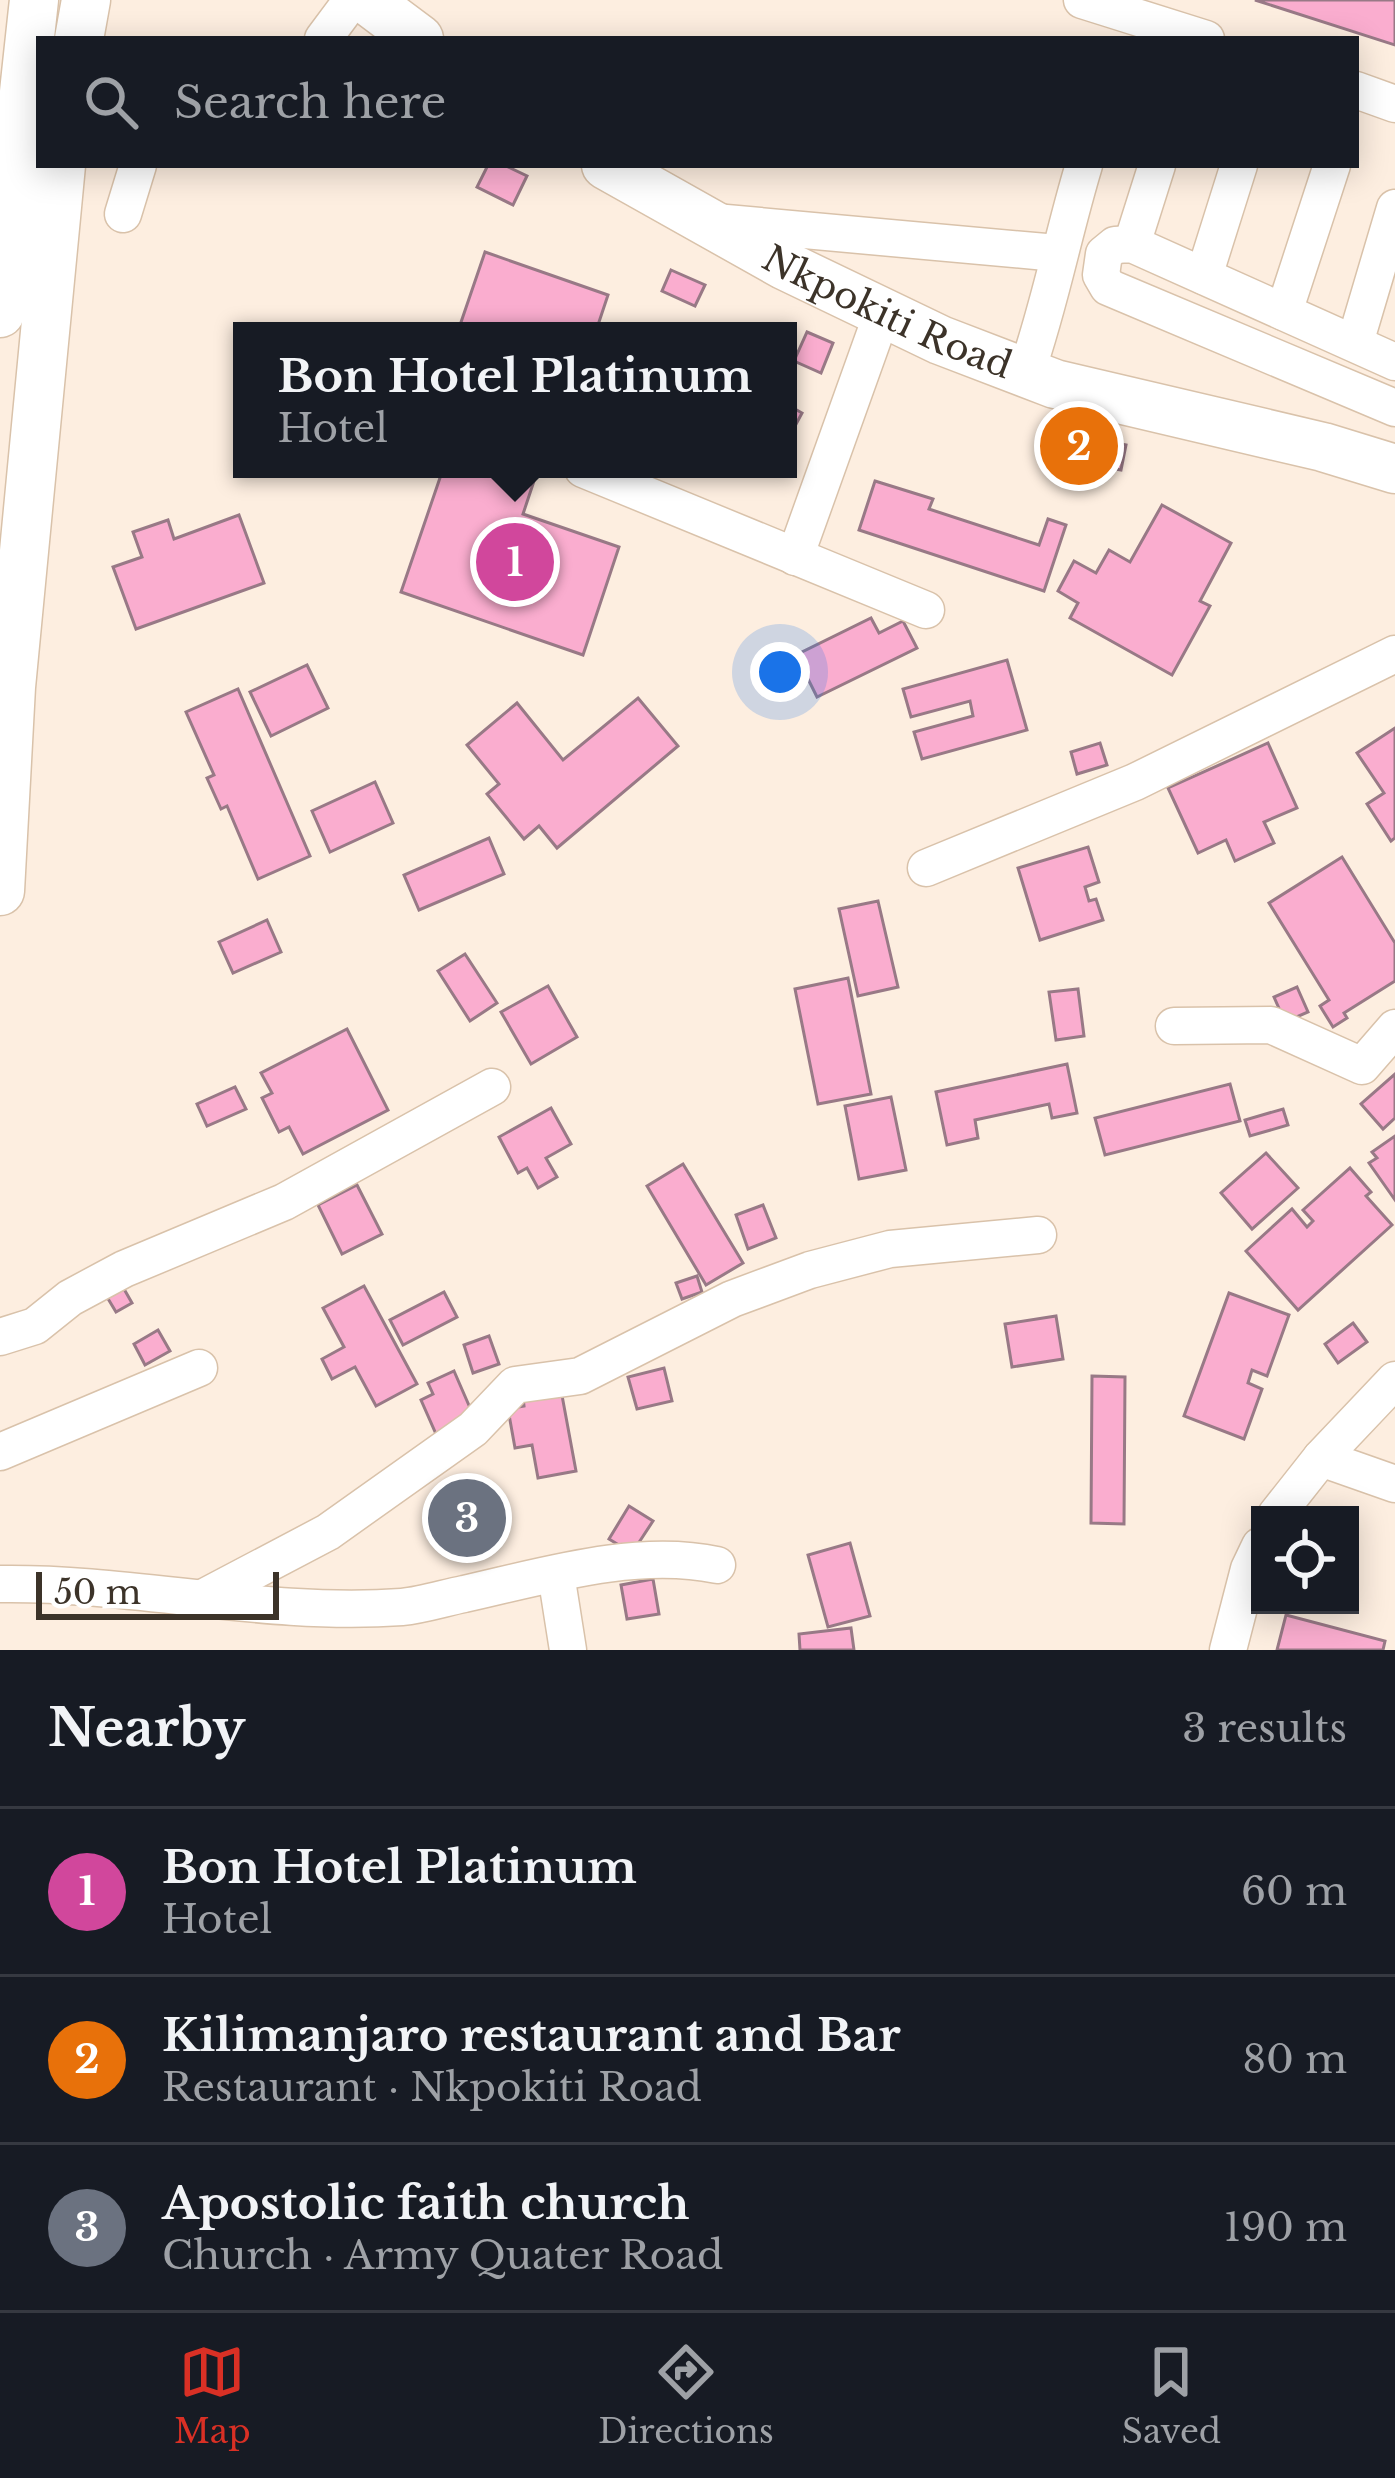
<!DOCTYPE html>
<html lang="en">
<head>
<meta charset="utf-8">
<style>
	:root { --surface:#171b24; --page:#20242c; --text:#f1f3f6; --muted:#9ea1a6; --line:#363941; --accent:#d93025 }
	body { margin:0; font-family:"Libre Baskerville",serif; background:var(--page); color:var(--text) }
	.controls { position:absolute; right:36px; bottom:36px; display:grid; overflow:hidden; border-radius:0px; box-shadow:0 6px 30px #0003 }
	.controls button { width:108px; height:108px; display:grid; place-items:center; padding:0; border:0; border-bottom:3px solid var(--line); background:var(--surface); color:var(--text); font:60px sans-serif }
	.scale { position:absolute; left:36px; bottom:30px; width:243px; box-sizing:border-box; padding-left:12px; border:6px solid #3c3329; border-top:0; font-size:33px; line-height:42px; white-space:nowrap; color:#3c3329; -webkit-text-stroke:9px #fff; paint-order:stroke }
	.you { position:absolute; left:780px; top:672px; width:42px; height:42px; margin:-30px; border:9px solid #fff; border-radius:50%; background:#1a73e8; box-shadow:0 0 0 18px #1a73e833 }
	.badge { display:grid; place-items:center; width:78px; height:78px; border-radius:50%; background:var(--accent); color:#fff; font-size:39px; font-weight:700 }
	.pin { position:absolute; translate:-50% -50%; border:6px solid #fff; box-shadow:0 3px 12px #0006 }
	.popup { position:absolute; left:233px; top:322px; width:564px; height:156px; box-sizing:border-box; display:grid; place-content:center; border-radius:0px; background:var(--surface); filter:drop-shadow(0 3px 9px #0005); font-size:39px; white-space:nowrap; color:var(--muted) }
	.popup b { font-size:45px; color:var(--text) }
	.popup::after { content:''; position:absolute; left:50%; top:100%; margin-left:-24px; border:24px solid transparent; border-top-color:var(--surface) }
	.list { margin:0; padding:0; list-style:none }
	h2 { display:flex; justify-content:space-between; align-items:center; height:156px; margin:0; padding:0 48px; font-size:51px }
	h2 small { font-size:39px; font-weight:400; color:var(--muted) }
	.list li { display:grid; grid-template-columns:78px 1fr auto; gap:36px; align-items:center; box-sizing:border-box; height:168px; padding:0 48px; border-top:3px solid var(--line) }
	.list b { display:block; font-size:45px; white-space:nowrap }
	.list p { margin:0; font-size:39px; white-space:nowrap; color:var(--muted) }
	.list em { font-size:39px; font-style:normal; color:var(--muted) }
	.icon { flex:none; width:66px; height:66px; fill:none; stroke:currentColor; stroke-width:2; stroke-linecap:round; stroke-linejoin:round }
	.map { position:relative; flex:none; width:1395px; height:1650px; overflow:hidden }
	.search { position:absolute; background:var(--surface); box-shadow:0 6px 30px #0003; left:36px; right:36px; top:36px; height:132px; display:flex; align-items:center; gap:30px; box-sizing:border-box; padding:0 42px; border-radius:0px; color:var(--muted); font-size:45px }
	.sheet { height:660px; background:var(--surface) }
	nav { display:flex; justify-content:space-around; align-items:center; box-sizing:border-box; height:168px; border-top:3px solid var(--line); background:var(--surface); font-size:33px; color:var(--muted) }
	nav a { display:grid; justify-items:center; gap:6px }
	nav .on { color:var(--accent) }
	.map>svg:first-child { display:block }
	.building { fill:#faadcf; stroke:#987986; stroke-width:3 }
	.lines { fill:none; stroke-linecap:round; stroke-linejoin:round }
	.minor-casing { stroke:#d9c2aa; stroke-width:39 }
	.major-casing { stroke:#d9c2aa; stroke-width:51 }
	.minor { stroke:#fff; stroke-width:36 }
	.major { stroke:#fff; stroke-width:48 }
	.labels { text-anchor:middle; stroke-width:9; stroke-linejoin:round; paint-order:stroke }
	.street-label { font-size:36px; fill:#3c3329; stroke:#fff }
</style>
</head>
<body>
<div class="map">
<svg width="1395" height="1650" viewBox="0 0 1395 1650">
	<rect width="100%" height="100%" fill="#fdeee0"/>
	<g class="building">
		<polygon points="1255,0 1395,0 1395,45"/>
		<polygon points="488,165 504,165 527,176 513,205 477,187"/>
		<polygon points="485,252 608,295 596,331 458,331"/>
		<polygon points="671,270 705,285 695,306 662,291"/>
		<polygon points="807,332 833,343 821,373 794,361"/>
		<polygon points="788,405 802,413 788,439"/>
		<polygon points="1086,437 1126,445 1121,470 1082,463"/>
		<polygon points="443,469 538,469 523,514 619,547 583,655 401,592"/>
		<polygon points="875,481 933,499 929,509 1039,545 1048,519 1066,525 1044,591 859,530"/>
		<polygon points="1162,505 1231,543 1200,601 1210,606 1172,675 1070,618 1078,603 1058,591 1074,561 1096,573 1109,550 1130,562"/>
		<polygon points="239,515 264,583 136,629 113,567 142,557 133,532 168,520 174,539"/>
		<polygon points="871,618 879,633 903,621 917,648 817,697 796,655"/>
		<polygon points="1007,660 1027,730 922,759 914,732 973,716 970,701 911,717 903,689"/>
		<polygon points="307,665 328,708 271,736 250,692"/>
		<polygon points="238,689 310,856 258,879 227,806 221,809 207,778 214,775 186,712"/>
		<polygon points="638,698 678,746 557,848 539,826 524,839 487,794 499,784 467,745 517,703 563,760"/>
		<polygon points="1395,728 1395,838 1391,841 1367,804 1384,793 1357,753"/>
		<polygon points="1100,743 1107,765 1077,774 1071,752"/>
		<polygon points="1268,743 1297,808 1264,822 1274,843 1235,861 1226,840 1198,853 1168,788"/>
		<polygon points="375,782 393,823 330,852 312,811"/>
		<polygon points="489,838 504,874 419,910 404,875"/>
		<polygon points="1088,847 1099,882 1085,887 1089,901 1096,899 1103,920 1040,940 1018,868"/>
		<polygon points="1342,857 1395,943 1395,981 1344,1013 1347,1018 1333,1027 1320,1006 1329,1000 1269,903"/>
		<polygon points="878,901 898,987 858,996 839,909"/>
		<polygon points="267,920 281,952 233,973 219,942"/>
		<polygon points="465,954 497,1003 470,1021 438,971"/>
		<polygon points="848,978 871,1094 818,1104 795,989"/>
		<polygon points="548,986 577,1037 531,1064 501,1012"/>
		<polygon points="1297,987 1308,1012 1285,1022 1274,997"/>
		<polygon points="1078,989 1084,1036 1056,1040 1049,992"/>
		<polygon points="347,1029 388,1110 303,1154 289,1127 279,1132 262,1098 272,1093 261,1073"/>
		<polygon points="1067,1064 1077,1113 1052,1118 1049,1104 975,1120 978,1138 947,1145 936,1092"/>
		<polygon points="1395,1074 1395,1118 1383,1129 1361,1104"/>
		<polygon points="1230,1084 1240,1121 1105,1155 1095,1118"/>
		<polygon points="235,1087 246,1109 207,1126 197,1104"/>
		<polygon points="891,1097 906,1170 859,1179 845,1106"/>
		<polygon points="551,1108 571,1144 546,1158 557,1177 538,1188 527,1168 518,1173 499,1137"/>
		<polygon points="1283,1109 1288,1125 1250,1136 1245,1120"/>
		<polygon points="1395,1136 1395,1200 1369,1163 1377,1158 1372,1152"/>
		<polygon points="1266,1153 1298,1188 1252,1229 1221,1193"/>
		<polygon points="683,1164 743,1263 706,1285 647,1186"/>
		<polygon points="1350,1168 1371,1192 1366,1196 1392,1225 1298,1310 1246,1251 1292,1209 1307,1227 1313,1221 1303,1210"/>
		<polygon points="357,1185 382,1234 342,1254 318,1205"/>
		<polygon points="763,1205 776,1238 748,1249 736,1215"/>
		<polygon points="697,1276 702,1292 682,1299 676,1283"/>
		<polygon points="120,1282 132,1303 116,1312 104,1292"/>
		<polygon points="364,1286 417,1384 376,1406 355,1367 332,1379 322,1359 344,1347 323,1308"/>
		<polygon points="444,1292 457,1317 403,1345 390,1320"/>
		<polygon points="1229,1293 1289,1315 1267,1376 1252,1370 1248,1383 1262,1389 1244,1439 1184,1416"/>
		<polygon points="1056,1316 1063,1359 1012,1367 1005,1324"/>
		<polygon points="1353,1323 1367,1342 1338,1363 1325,1344"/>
		<polygon points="158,1330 170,1351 145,1365 134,1344"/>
		<polygon points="489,1336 499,1364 473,1373 464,1345"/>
		<polygon points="664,1368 672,1401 637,1409 628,1377"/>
		<polygon points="454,1371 474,1417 436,1434 421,1400 433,1394 428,1383"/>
		<polygon points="1092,1376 1125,1377 1124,1524 1091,1523"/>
		<polygon points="561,1390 576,1471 538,1478 532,1445 515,1448 508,1409 524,1406 523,1397"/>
		<polygon points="629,1506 653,1521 632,1553 609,1539"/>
		<polygon points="850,1543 870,1616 828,1627 808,1555"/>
		<polygon points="653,1579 659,1614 627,1619 621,1585"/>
		<polygon points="1286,1615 1385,1641 1383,1650 1277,1650"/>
		<polygon points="851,1628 854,1650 800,1650 799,1634"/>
	</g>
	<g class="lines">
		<defs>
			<g id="minor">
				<polyline points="1082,0 1206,39"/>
				<polyline points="323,39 352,0"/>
				<polyline points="1356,90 1395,104"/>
				<polyline points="123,214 138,165"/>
				<polyline points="715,222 1057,253"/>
				<polyline points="1132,244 1157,165"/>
				<polyline points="1204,276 1239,165"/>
				<polyline points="1284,312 1332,165"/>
				<polyline points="1355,343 1395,208"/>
				<polyline points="1395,362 1132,244 1115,245 1104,254 1101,275 1108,287 1395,408"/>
				<path d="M1026 373C1050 305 1063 234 1084 165"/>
				<polyline points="583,469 926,610"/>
				<polyline points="795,557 882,314"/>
				<polyline points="926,868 1135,782 1395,654"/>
				<polyline points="1174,1026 1271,1025 1362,1066 1395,1028"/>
				<polyline points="0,1337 35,1326 70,1298 124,1269 284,1202 492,1087"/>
				<polyline points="0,1452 199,1368"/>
				<polyline points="1321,1458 1395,1484"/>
				<polyline points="1276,1515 1321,1458 1395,1380"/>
				<polyline points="556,1574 568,1650"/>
				<path d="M0 1584C134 1582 267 1617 402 1607 423 1605 444 1598 464 1594 544 1576 636 1548 717 1565"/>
				<polyline points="199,1600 328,1532 473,1429 515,1385 580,1376 732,1299 810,1270 890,1249 1038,1235"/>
				<polyline points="1228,1650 1249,1569 1260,1546"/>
			</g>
			<g id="major">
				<polyline points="367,0 419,39"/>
				<polyline points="79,39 86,0"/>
				<path id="s1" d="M606 165 784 265 940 340 1055 384 1323 447 1395 469"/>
				<polyline points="0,313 34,0"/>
				<polyline points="0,891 11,687 61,165"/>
			</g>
		</defs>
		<use href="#minor" class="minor-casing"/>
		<use href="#major" class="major-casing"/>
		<use href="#minor" class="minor"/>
		<use href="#major" class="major"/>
	</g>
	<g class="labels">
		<g class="street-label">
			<text dy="13" stroke="none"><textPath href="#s1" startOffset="318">Nkpokiti Road</textPath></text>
		</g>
	</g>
</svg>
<div class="controls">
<button><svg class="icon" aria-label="locate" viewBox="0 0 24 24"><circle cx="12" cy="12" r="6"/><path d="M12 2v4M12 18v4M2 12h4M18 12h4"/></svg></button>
</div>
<div class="scale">50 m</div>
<div class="you"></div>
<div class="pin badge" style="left:515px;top:562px;background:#d1479c">1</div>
<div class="popup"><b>Bon Hotel Platinum</b>Hotel</div>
<div class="pin badge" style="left:1079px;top:446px;background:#e8710a">2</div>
<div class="pin badge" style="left:467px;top:1518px;background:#6b7280">3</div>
<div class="search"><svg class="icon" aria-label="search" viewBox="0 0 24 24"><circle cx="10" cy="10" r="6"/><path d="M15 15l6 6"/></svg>Search here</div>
</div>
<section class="sheet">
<h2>Nearby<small>3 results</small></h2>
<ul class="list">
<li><span class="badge" style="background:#d1479c">1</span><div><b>Bon Hotel Platinum</b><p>Hotel</p></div><em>60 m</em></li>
<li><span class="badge" style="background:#e8710a">2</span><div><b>Kilimanjaro restaurant and Bar</b><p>Restaurant · Nkpokiti Road</p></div><em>80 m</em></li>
<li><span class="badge" style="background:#6b7280">3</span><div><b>Apostolic faith church</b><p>Church · Army Quater Road</p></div><em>190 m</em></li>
</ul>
</section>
<nav>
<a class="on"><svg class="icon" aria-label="map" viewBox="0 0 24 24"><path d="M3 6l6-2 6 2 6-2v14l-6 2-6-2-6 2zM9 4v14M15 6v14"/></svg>Map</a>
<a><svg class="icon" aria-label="directions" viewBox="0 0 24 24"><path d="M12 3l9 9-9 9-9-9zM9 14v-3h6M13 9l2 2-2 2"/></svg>Directions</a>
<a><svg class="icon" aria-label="saved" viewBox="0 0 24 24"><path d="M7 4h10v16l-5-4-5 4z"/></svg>Saved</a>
</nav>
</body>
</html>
